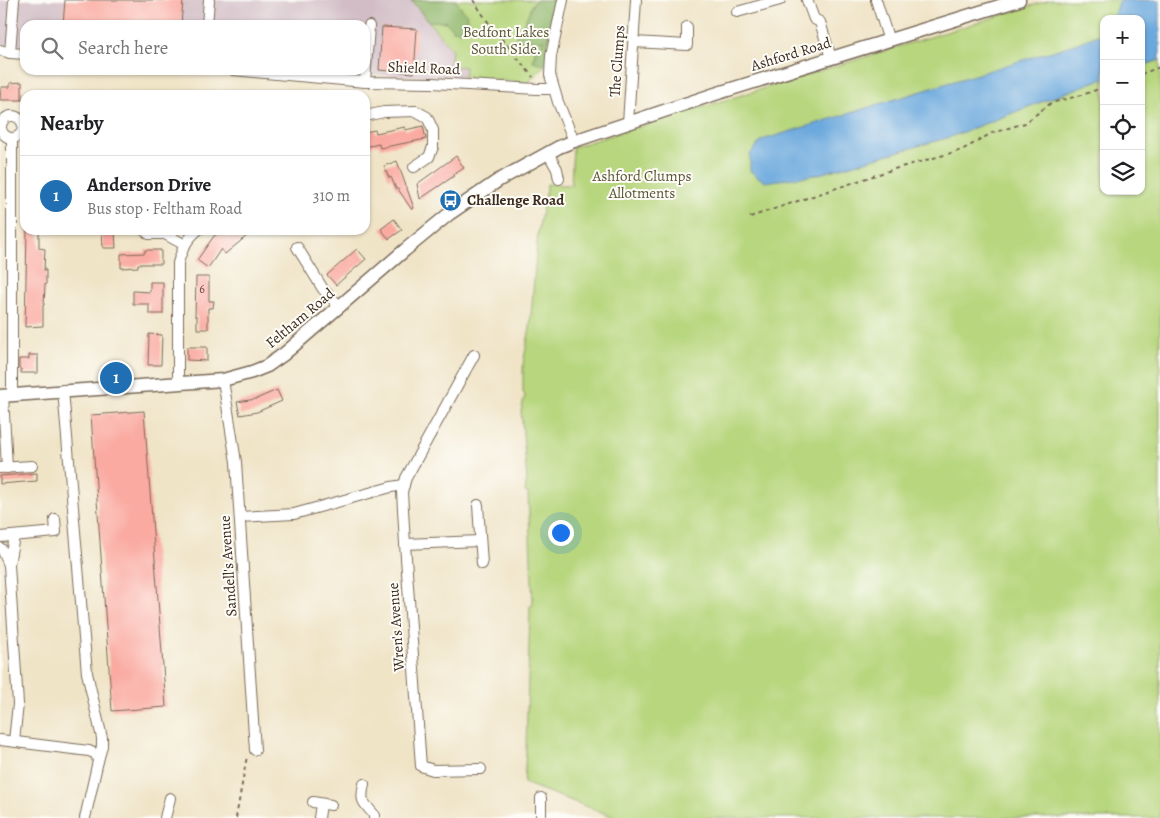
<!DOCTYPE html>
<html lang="en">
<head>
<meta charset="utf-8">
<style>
	:root { --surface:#fff; --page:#f2f2f2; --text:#202124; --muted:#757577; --line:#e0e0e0; --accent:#1f6fb2 }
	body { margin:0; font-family:Alegreya,serif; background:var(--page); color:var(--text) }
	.controls { position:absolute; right:15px; top:15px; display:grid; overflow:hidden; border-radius:10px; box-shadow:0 1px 4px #0004 }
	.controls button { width:45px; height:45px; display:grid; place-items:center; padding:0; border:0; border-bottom:1px solid var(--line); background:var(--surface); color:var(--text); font:25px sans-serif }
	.you { position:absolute; left:560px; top:532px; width:18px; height:18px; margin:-12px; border:4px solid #fff; border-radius:50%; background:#1a73e8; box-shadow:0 0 0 8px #1a73e833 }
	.badge { display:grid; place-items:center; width:32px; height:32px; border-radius:50%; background:var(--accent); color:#fff; font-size:16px; font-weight:700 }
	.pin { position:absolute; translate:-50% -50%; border:2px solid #fff; box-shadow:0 1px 5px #0006 }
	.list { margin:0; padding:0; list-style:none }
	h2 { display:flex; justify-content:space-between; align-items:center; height:65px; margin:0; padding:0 20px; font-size:21px }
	h2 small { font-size:16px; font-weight:400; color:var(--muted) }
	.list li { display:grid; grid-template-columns:32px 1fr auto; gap:15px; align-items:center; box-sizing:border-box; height:80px; padding:0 20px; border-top:1px solid var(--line) }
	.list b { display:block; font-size:19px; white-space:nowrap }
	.list p { margin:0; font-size:16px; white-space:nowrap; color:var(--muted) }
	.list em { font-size:16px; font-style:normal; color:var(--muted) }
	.icon { flex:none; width:28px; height:28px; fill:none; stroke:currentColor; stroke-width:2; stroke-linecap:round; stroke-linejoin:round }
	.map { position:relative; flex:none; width:1160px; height:818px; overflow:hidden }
	.search { position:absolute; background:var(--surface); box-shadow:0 1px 4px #0004; left:20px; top:20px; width:350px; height:55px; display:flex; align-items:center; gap:12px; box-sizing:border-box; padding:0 18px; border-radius:15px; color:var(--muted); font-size:19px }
	.panel { position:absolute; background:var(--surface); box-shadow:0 1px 4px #0004; left:20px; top:90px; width:350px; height:145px; border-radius:15px }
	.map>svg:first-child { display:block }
	.industrial { fill:#d2bdc6 }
	.green { fill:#b7d67d; stroke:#79804e }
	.forest { fill:#91b76c; stroke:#667045 }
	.water { fill:#6ba8dd; stroke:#53697e }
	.building { fill:#faaaa1 }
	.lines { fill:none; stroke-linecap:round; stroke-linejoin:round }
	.minor-casing { stroke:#7a6b59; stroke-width:12 }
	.major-casing { stroke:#7a6b59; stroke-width:15 }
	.path { stroke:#7a6b59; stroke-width:2; stroke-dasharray:4 4; stroke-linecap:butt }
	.minor { stroke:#fff; stroke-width:10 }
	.major { stroke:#fff; stroke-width:12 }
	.labels { text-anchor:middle; stroke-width:4; stroke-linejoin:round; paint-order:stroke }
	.number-label { font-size:12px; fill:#6b4a3f }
	.park-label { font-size:15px; fill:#5a5536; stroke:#fdfcf7 }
	.street-label { font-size:15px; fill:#3b2a1e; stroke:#fdfcf7 }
	.poi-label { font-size:15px; font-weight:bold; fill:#3b2a1e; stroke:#fdfcf7; text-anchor:start }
</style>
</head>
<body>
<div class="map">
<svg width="1160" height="818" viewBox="0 0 1160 818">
	<rect width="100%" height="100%" fill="#fdfcf7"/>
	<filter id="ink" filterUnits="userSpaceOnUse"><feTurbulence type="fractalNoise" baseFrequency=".02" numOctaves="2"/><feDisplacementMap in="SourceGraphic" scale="10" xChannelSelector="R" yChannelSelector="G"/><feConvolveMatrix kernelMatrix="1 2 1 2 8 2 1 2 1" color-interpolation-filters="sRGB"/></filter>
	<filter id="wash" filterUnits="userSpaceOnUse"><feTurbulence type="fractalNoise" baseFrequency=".0096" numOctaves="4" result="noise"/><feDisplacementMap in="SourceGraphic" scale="20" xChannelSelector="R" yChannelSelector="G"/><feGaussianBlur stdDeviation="1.12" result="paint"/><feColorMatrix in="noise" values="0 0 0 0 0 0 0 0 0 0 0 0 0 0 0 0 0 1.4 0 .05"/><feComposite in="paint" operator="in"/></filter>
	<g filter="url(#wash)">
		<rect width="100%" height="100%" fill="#f0e4c7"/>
		<polygon class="industrial" points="0,0 411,0 465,67 464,77 363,75 301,70 365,70 365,25 25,25 25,46 7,44 0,45"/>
		<g class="green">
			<polygon points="411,0 555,0 545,65 528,83 464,77 465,67 450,66 452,50"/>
			<polygon points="1050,0 1125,0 1118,2 1113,19 1104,19 1104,33 1072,45 815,175 950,137 1104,78 1104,191 1141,191 1141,66 1160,60 1160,818 617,818 524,783 526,749 530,606 533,605 528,493 525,492 527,480 521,411 525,395 523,393 523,364 530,327 538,232 547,184 571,185 573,147"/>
		</g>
		<g class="forest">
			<polygon points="411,0 455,0 467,15 469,23 461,31 453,30 446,22 428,21"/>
			<polygon points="537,0 555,0 545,65 533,61 535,51 544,40 533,43 519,43 516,36 526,19 532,4"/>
		</g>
		<g class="water">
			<polygon points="1125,0 1160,0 1160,60 1141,66 1141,19 1113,19 1118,2"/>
			<polygon points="1104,33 1104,78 950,137 815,175 765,182 750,171 750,154 762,140 1072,45"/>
		</g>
		<g id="blocks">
			<g class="building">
				<polygon points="65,0 183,0 181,25 63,25"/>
				<polygon points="382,27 417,29 414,73 379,70"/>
				<polygon points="22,82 22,100 0,100 1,87 10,87 10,83"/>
				<polygon points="423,126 426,139 380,148 379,144 365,147 365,132 375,130 376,133 405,127 405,130"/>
				<polygon points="456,156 464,168 453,175 454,176 420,199 417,184"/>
				<polygon points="397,161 414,208 412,210 398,189 396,189 391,177 389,178 384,166"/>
				<polygon points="394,219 402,230 389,239 381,229"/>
				<polygon points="27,230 39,230 39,248 45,249 44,270 46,270 46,284 45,284 44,305 43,305 43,326 25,327"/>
				<polygon points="226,230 254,230 225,254 221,249 208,268 197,260 214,236 219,233 220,234"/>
				<polygon points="102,231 115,231 116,248 103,248"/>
				<polygon points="357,249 366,259 336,285 327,275"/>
				<polygon points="145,250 161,250 161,264 138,264 138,267 121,268 121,254 145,253"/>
				<polygon points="196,277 209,277 209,301 214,301 213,308 208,308 208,329 197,329 197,316 195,316"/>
				<polygon points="150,282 163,282 163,314 149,314 149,304 133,304 133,291 150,292"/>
				<polygon points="149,334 162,335 161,365 148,365"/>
				<polygon points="187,347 207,347 207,361 187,360"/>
				<polygon points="29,355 38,355 38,373 21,373 21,369 19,369 19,359 29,359"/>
				<polygon points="277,390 282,401 257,412 240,415 237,402 256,399"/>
				<polygon points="144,411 166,707 112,711 91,415"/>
				<polygon points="37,473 37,481 0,484 0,476"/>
			</g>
		</g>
	</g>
	<g filter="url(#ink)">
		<use href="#blocks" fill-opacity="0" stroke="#7a6b59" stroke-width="1"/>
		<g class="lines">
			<defs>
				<g id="minor">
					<polyline points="563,0 551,56 550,75 558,102 574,141"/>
					<polyline points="807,0 814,19 820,22 831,58"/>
					<polyline points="876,0 889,41"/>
					<polyline points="737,12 780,0"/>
					<polyline points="207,25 209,0"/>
					<polyline points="634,42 687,45 687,27"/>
					<polyline points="0,50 10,53 25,54"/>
					<polyline points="10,53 14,0"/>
					<polyline points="233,70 365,82 432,83 537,89 553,89"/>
					<polyline points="365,82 369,26"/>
					<polyline points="365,116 384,112 416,111 427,117 433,130 433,147 429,157 414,167"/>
					<circle cx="12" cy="127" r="11"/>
					<polyline points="628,123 636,0"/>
					<polyline points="548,153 557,169 559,179"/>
					<polyline points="144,230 149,234 165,234 185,245"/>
					<polyline points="297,247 323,289 340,307"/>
					<polyline points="474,355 406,478 402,492 405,544 421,766 433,770 481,769"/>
					<polyline points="223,380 236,462 255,750"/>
					<path d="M178 383V263C182 249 186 240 198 230"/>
					<polyline points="63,390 87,673 102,738 102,746 98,761"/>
					<polyline points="3,395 7,468"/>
					<polyline points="12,395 12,138"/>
					<polyline points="0,468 32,466"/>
					<polyline points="478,505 482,564"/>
					<polyline points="240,517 294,514 391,487 404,485"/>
					<polyline points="0,537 56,532 55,519"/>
					<polyline points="405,544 480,541"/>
					<polyline points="0,548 3,551 9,565 18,704 14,741"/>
					<polyline points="9,564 14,536"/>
					<polyline points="0,740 89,751 96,754 98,761 85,818"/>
					<path d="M364 784C360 803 363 801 375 816L374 818"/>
					<polyline points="541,798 541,818"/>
					<polyline points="313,802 331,805"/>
					<polyline points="165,818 170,798"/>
					<polyline points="319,818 321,804"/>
				</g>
				<polyline id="major" points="0,396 223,380 252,372 267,366 284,354 405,250 449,214 499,180 559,147 574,141 715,94 1019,0"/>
			</defs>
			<use href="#minor" class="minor-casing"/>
			<use href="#major" class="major-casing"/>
			<g class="path">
				<polyline points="473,0 490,25 533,77"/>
				<polyline points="1141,74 1160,67"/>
				<polyline points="750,217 894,169 962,150 992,133 1025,123 1051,103 1085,94 1104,87"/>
				<polyline points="236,818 247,756"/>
			</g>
			<use href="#minor" class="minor"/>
			<use href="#major" class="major"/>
		</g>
	</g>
	<defs>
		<symbol id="bus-disc" viewBox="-11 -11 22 22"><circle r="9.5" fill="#1f6fb2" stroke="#fdfcf7"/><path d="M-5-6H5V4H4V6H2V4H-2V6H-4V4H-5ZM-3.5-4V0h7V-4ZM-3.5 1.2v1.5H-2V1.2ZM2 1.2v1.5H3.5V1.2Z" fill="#fff"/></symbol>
	</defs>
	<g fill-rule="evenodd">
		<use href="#bus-disc" x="438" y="188" width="25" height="25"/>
	</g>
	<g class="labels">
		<g class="number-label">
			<text x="202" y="293">6</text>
		</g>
		<g class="park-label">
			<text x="506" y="37">Bedfont Lakes<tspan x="506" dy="17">South Side.</tspan></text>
			<text x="642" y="181">Ashford Clumps<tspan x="642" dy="17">Allotments</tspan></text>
		</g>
		<g class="street-label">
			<text transform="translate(791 54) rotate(-17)" y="5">Ashford Road</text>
			<text transform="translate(617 61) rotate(-86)" y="5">The Clumps</text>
			<text transform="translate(424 68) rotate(2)" y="5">Shield Road</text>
			<text transform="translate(300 318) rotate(-40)" y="5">Feltham Road</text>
			<text transform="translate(228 566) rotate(-94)" y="5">Sandell's Avenue</text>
			<text transform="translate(396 627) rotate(-94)" y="5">Wren's Avenue</text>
		</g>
		<g class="poi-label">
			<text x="467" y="205">Challenge Road</text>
		</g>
	</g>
</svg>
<div class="controls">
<button>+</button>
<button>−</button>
<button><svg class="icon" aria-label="locate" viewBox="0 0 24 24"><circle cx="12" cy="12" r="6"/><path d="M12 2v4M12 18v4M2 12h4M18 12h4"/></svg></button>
<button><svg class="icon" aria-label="layers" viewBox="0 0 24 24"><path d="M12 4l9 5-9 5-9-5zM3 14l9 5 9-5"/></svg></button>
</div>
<div class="you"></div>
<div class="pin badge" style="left:116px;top:378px">1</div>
<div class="search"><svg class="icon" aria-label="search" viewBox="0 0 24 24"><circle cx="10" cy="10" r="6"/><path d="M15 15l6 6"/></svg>Search here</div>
<section class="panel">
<h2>Nearby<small></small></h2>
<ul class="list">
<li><span class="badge">1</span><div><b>Anderson Drive</b><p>Bus stop · Feltham Road</p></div><em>310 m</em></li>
</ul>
</section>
</div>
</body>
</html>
